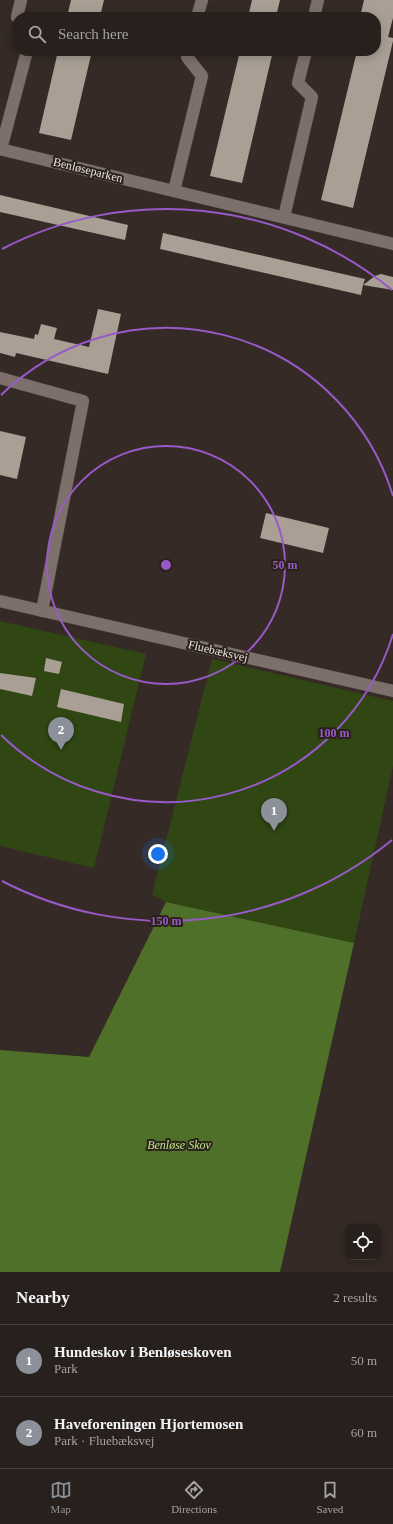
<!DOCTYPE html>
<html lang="en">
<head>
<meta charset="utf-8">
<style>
	:root { --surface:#28201c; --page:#302825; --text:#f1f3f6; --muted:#a5a3a3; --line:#443e3b; --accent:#8c9099 }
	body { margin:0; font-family:"Times New Roman",serif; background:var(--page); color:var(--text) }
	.controls { position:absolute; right:12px; bottom:12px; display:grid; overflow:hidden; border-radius:8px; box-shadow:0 2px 10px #0003 }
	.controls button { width:36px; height:36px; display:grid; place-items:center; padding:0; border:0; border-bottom:1px solid var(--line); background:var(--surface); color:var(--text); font:20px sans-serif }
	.you { position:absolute; left:158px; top:854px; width:14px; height:14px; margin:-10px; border:3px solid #fff; border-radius:50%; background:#1a73e8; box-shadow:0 0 0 6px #1a73e833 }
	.badge { display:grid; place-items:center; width:26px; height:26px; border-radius:50%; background:var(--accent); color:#fff; font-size:13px; font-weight:700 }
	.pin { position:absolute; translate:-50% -33px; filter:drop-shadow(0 1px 2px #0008) }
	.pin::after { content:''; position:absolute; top:21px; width:14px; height:12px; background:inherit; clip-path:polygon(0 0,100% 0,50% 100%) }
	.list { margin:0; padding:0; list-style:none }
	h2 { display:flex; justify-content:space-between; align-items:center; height:52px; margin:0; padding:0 16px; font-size:17px }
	h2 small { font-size:13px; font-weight:400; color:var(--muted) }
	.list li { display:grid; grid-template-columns:26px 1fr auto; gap:12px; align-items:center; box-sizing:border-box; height:72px; padding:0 16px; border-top:1px solid var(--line) }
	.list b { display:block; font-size:15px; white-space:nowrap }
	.list p { margin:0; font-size:13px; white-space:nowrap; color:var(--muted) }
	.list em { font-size:13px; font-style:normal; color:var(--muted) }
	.icon { flex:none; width:22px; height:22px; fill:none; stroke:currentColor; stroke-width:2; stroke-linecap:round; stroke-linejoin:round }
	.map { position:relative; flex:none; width:393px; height:1272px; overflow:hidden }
	.search { position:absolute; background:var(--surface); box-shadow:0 2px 10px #0003; left:12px; right:12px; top:12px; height:44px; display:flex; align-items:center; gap:10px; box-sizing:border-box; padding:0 14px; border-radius:16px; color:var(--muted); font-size:15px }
	.sheet { height:196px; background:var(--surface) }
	nav { display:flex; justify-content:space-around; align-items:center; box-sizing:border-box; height:56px; border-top:1px solid var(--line); background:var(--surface); font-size:11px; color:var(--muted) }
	nav a { display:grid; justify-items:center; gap:2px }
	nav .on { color:var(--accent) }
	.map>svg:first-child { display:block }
	.green { fill:#304714 }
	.forest { fill:#4f7029 }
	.building { fill:#a99f95 }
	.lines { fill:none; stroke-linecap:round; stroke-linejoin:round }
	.street-casing { stroke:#4e4541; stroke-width:13 }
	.secondary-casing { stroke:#4e4541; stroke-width:13 }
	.street { stroke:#7d706a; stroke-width:12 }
	.secondary { stroke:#7d706a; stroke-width:12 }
	.ring { fill:none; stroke:#975ac8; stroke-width:2 }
	.labels { text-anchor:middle; stroke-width:4; stroke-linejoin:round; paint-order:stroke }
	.street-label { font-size:12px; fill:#ece5e1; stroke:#2b211b }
	.park-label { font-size:12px; font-style:italic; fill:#bae987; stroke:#2b211b }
	.centre { fill:#975ac8; stroke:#2b211b; stroke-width:2 }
	.ring-label { font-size:12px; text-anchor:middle; font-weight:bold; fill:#975ac8; stroke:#2b211b; stroke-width:4; stroke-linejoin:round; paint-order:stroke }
</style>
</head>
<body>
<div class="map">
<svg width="393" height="1272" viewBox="0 0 393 1272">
	<rect width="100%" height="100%" fill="#352a25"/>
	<g class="green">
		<polygon points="0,621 146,654 94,868 0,846"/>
		<polygon points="212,659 393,701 393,766 354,943 166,902 152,895"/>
	</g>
	<polygon class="forest" points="166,902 354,943 280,1272 0,1272 0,1050 89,1057"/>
	<g class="building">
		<polygon points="71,0 104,0 100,17 67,17"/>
		<polygon points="252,0 280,0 276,17 248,17"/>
		<polygon points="364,0 393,0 393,18 388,37 393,38 393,41 353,208 321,200 357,51 376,51 376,17 360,17"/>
		<polygon points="58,51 92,51 71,140 39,133"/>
		<polygon points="240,51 273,51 242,183 210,176"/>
		<polygon points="0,195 128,225 125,240 0,212"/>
		<polygon points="163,233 365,279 363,285 375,276 381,274 393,277 393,290 363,285 361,295 160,249"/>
		<polygon points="98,309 121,314 108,374 16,353 15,357 0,353 0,332 34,339 35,334 38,335 41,324 57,328 54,339 89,347"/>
		<polygon points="0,431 26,437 17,479 0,475"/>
		<polygon points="266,513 329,528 323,553 260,538"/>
		<polygon points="46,658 62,662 59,674 44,671"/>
		<polygon points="0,673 36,678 32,696 0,689"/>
		<polygon points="61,689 124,704 121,722 57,707"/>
	</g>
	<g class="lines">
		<defs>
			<g id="street">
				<polyline points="17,17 21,0"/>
				<polyline points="197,17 202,0"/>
				<polyline points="314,17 318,0"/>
				<polyline points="0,149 393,244"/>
				<polyline points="1,149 27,51"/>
				<polyline points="174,191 202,76 187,57 189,51"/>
				<polyline points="284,217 312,97 298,83 306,51"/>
				<polyline points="0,378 83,401 42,611"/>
			</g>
			<polyline id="secondary" points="0,601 393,691"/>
		</defs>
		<use href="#street" class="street-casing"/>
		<use href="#secondary" class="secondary-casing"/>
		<use href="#street" class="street"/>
		<use href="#secondary" class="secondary"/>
	</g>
	<g class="ring">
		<circle cx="166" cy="565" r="119"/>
		<path d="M393 634A237 237 0 0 1 1 735M1 395A237 237 0 0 1 393 496"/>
		<path d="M392 840A356 356 0 0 1 2 881M2 249A356 356 0 0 1 392 290"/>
	</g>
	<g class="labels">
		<g class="street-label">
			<text transform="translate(88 170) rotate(14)" y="4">Benløseparken</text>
			<text transform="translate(218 651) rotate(13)" y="4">Fluebæksvej</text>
		</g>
		<g class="park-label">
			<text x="179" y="1149">Benløse Skov</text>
		</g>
	</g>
	<circle cx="166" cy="565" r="6" class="centre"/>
	<g class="ring-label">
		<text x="285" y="569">50 m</text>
		<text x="334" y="737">100 m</text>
		<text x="166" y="925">150 m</text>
	</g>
</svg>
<div class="controls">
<button><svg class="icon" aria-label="locate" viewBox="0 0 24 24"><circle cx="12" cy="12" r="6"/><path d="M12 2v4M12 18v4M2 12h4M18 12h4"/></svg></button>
</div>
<div class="you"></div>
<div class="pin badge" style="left:274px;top:831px">1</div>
<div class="pin badge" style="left:61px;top:750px">2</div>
<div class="search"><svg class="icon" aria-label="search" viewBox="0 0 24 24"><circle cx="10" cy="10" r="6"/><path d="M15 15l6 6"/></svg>Search here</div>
</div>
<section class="sheet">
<h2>Nearby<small>2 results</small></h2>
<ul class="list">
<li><span class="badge">1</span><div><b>Hundeskov i Benløseskoven</b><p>Park</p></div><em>50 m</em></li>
<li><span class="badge">2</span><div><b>Haveforeningen Hjortemosen</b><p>Park · Fluebæksvej</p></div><em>60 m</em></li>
</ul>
</section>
<nav>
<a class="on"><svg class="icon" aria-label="map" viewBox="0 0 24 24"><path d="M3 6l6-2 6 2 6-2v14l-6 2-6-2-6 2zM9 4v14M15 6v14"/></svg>Map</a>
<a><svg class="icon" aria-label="directions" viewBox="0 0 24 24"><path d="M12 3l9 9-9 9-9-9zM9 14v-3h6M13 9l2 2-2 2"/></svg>Directions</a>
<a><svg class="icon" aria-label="saved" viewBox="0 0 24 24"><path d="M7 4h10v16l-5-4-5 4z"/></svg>Saved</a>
</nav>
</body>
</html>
